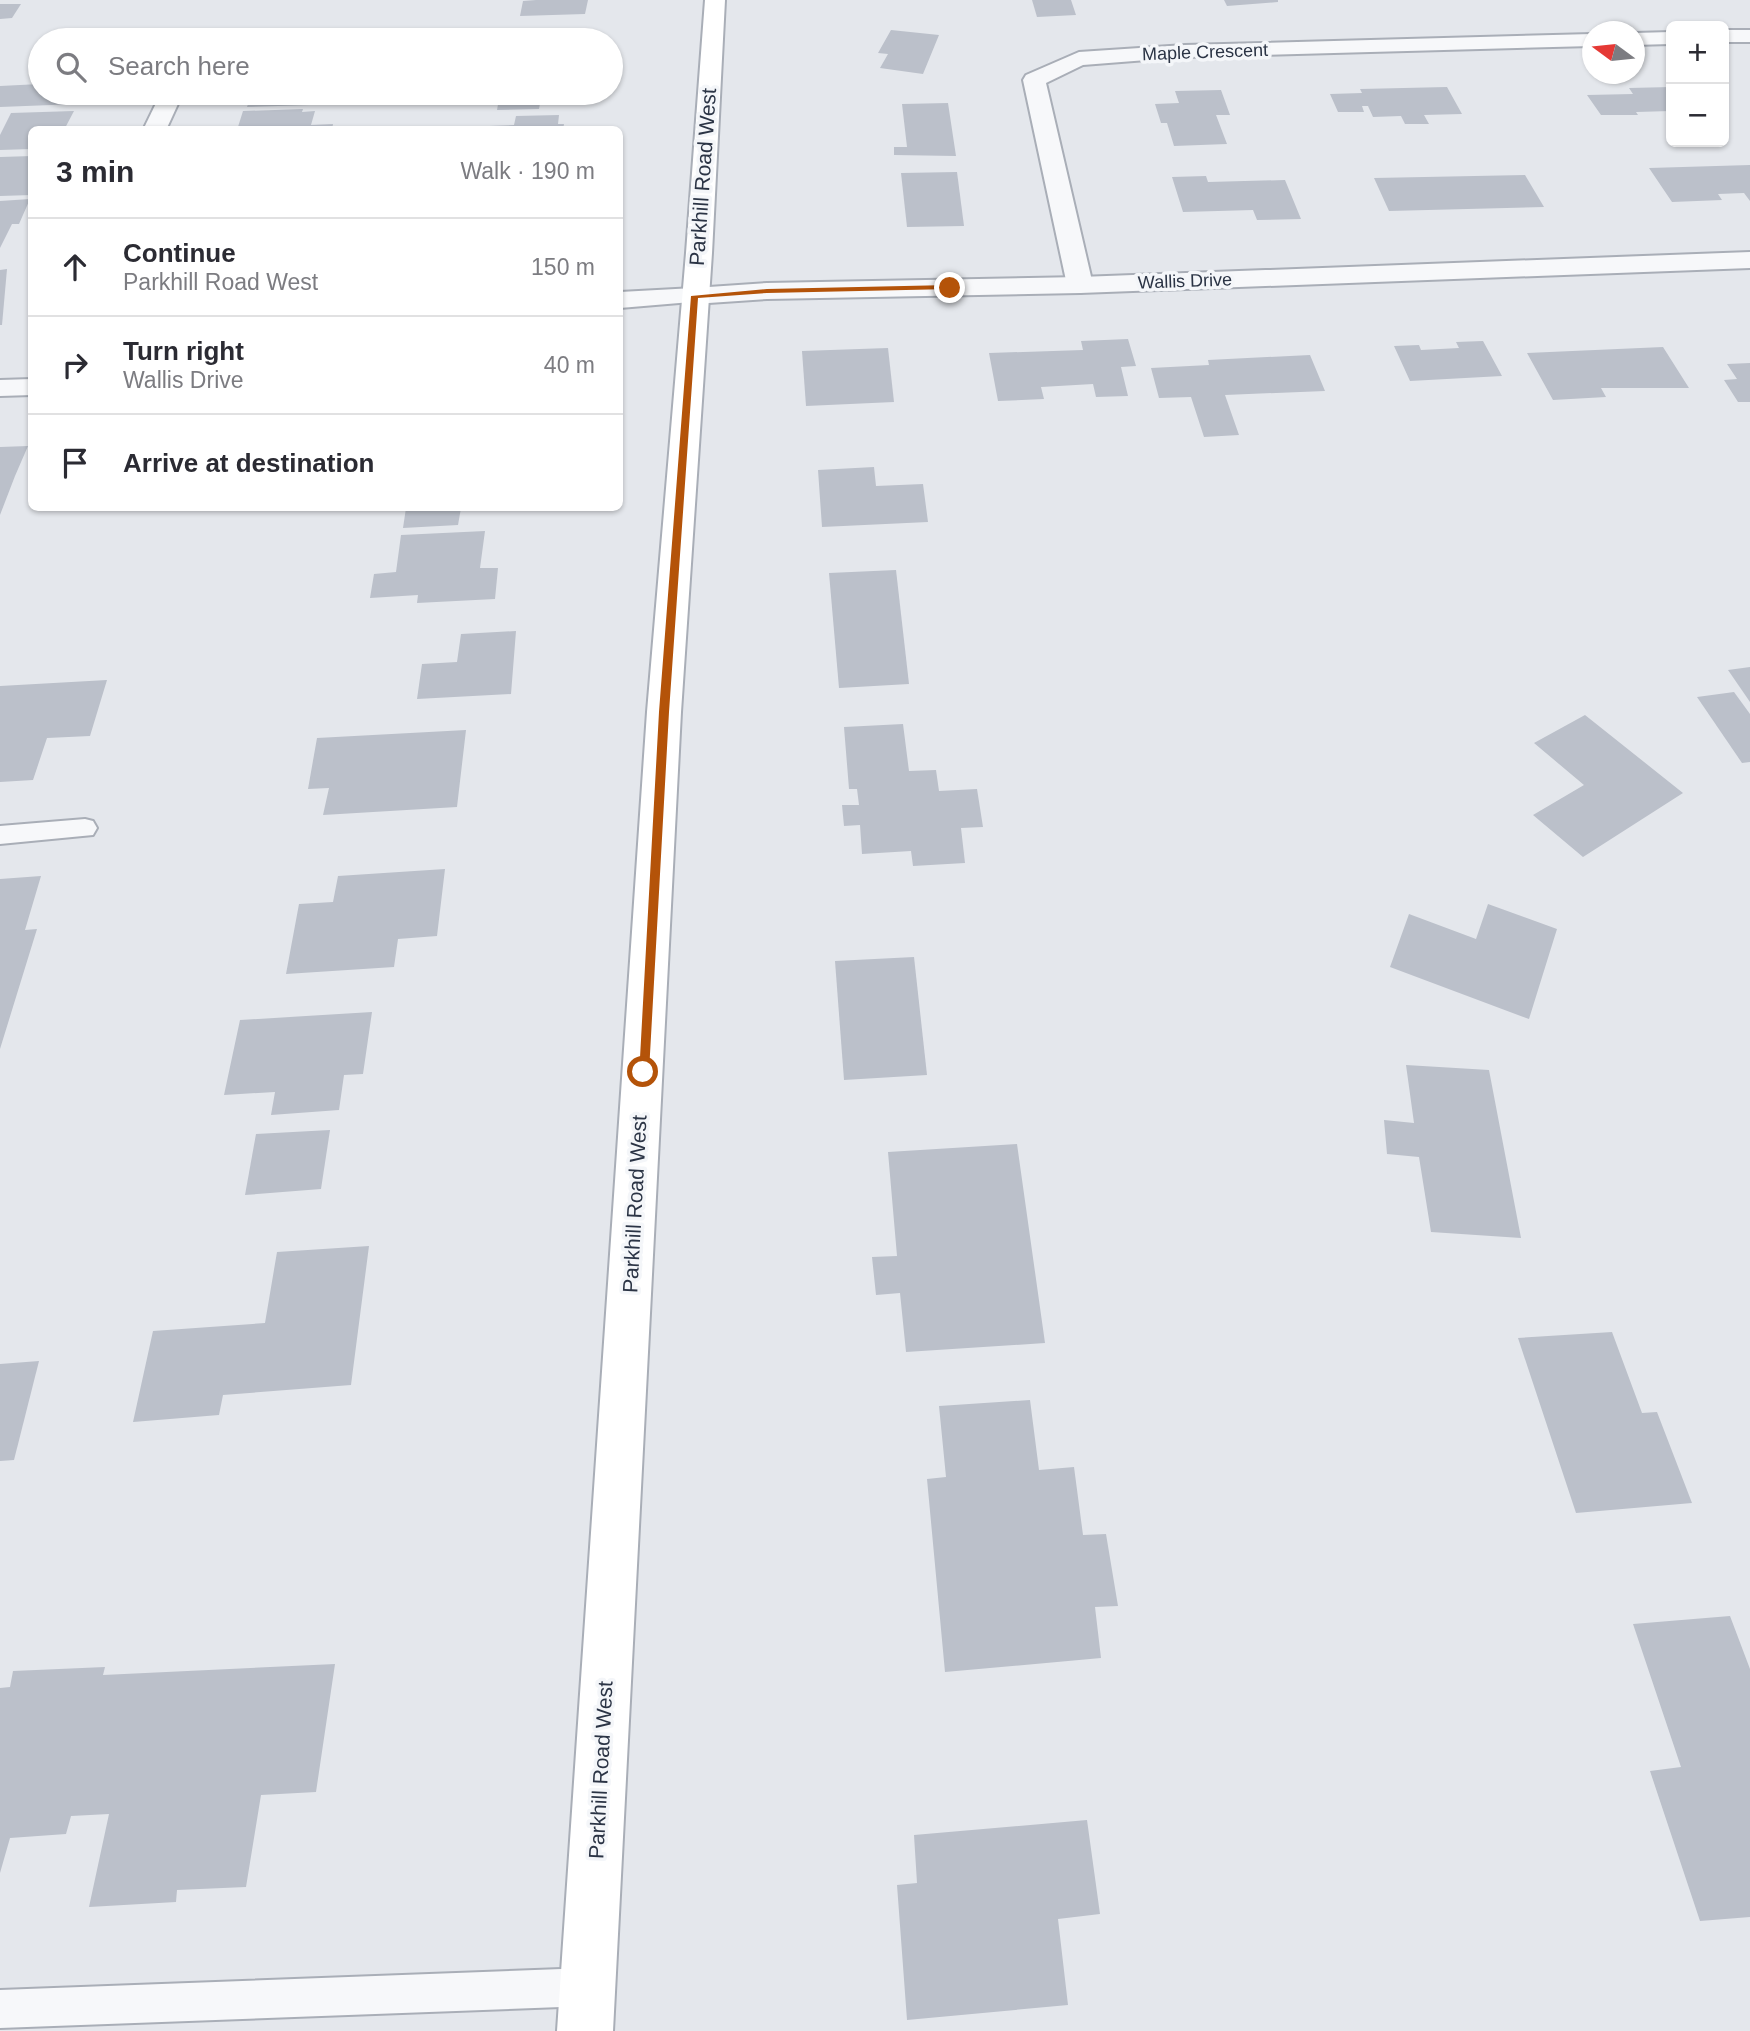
<!DOCTYPE html>
<html lang="en">
<head>
<meta charset="utf-8">
<style>
	:root { --surface:#fff; --page:#f7f7f7; --text:#2b2b33; --muted:#7c7c81; --line:#e1e1e2 }
	body { margin:0; font-family:Helvetica,sans-serif; background:var(--page); color:var(--text) }
	.controls { position:absolute; right:21px; top:21px; display:grid; overflow:hidden; border-radius:10px; box-shadow:0 2px 5px #0004 }
	.controls button { width:63px; height:63px; display:grid; place-items:center; padding:0; border:0; border-bottom:2px solid var(--line); background:var(--surface); color:var(--text); font:35px sans-serif }
	.compass { position:absolute; left:1582px; top:21px; width:63px; height:63px; border-radius:50%; background:var(--surface); box-shadow:0 2px 5px #0004; rotate:285deg }
	.stop { position:absolute; width:21px; height:21px; margin:-16px; border:5px solid #b45309; border-radius:50%; background:#fff }
	.stop.end { background:#b45309; border-color:#fff; box-shadow:0 2px 7px #0008 }
	.list { margin:0; padding:0; list-style:none }
	h2 { display:flex; justify-content:space-between; align-items:center; height:91px; margin:0; padding:0 28px; font-size:30px }
	h2 small { font-size:23px; font-weight:400; color:var(--muted) }
	.list li { display:grid; grid-template-columns:46px 1fr auto; gap:21px; align-items:center; box-sizing:border-box; height:98px; padding:0 28px; border-top:2px solid var(--line) }
	.list b { display:block; font-size:26px; white-space:nowrap }
	.list p { margin:0; font-size:23px; white-space:nowrap; color:var(--muted) }
	.list em { font-size:23px; font-style:normal; color:var(--muted) }
	.icon { flex:none; width:38px; height:38px; fill:none; stroke:currentColor; stroke-width:2; stroke-linecap:round; stroke-linejoin:round }
	.map { position:relative; flex:none; width:1750px; height:2031px; overflow:hidden }
	.search { position:absolute; background:var(--surface); box-shadow:0 2px 5px #0004; left:28px; top:28px; width:595px; height:77px; display:flex; align-items:center; gap:18px; box-sizing:border-box; padding:0 24px; border-radius:38px; color:var(--muted); font-size:26px }
	.panel { position:absolute; background:var(--surface); box-shadow:0 2px 5px #0004; left:28px; top:126px; width:595px; height:385px; border-radius:10px }
	.map>svg:first-child { display:block }
	.building { fill:#bbc0ca }
	.lines { fill:none; stroke-linecap:round; stroke-linejoin:round }
	.service-casing { stroke:#a9aeb7; stroke-width:4 }
	.minor-casing { stroke:#a9aeb7; stroke-width:4 }
	.tertiary-casing { stroke:#a9aeb7; stroke-width:4 }
	.secondary-casing { stroke:#a9aeb7; stroke-width:4 }
	.service { fill:#f7f8fa; fill-rule:evenodd }
	.minor { fill:#f7f8fa; fill-rule:evenodd }
	.tertiary { fill:#f7f8fa; fill-rule:evenodd }
	.secondary { fill:#fff; fill-rule:evenodd }
	.route { fill:#b45309 }
	.labels { text-anchor:middle; stroke-width:7; stroke-linejoin:round; paint-order:stroke }
	.far-street-label { font-size:18px; fill:#2b3445; stroke:#f4f6f9 }
	.street-label { font-size:21px; fill:#2b3445; stroke:#f4f6f9 }
</style>
</head>
<body>
<div class="map">
<svg width="1750" height="2031" viewBox="0 0 1750 2031">
	<rect width="100%" height="100%" fill="#e4e7ec"/>
	<g class="building">
		<polygon points="536,0 588,0 585,14 520,16 523,1"/>
		<polygon points="1032,0 1071,0 1076,15 1037,17"/>
		<polygon points="1224,0 1278,0 1278,2 1227,6"/>
		<polygon points="0,4 21,4 12,18 0,19"/>
		<polygon points="891,30 939,35 923,74 880,68 888,54 878,53"/>
		<polygon points="329,35 328,40 272,40 273,37"/>
		<polygon points="106,36 104,40 46,40 47,38"/>
		<polygon points="40,84 40,93 82,93 77,104 0,107 0,86"/>
		<polygon points="1447,87 1462,114 1424,115 1429,124 1405,124 1401,116 1373,117 1368,106 1362,106 1364,112 1338,112 1330,94 1362,93 1360,89"/>
		<polygon points="1671,87 1671,111 1636,112 1638,115 1601,115 1587,95 1633,94 1629,88"/>
		<polygon points="1221,90 1230,115 1216,115 1227,144 1174,146 1167,123 1161,123 1155,104 1179,103 1175,91"/>
		<polygon points="252,93 346,93 343,104 247,107"/>
		<polygon points="500,93 570,93 569,98 541,98 539,109 497,110"/>
		<polygon points="948,103 956,156 894,155 894,147 907,147 902,104"/>
		<polygon points="303,109 302,112 315,111 311,125 333,124 332,130 237,130 243,111"/>
		<polygon points="74,111 64,130 32,130 32,149 0,150 0,135 11,113"/>
		<polygon points="559,115 558,124 564,124 563,130 488,130 489,126 514,125 516,116"/>
		<polygon points="32,156 32,195 0,196 0,157"/>
		<polygon points="1750,165 1750,201 1744,193 1718,194 1722,200 1672,202 1649,168"/>
		<polygon points="957,172 964,226 907,227 901,173"/>
		<polygon points="1525,175 1544,207 1389,211 1374,178"/>
		<polygon points="1206,176 1208,182 1285,180 1301,219 1257,220 1253,210 1183,212 1172,177"/>
		<polygon points="30,199 19,224 12,224 0,248 0,201"/>
		<polygon points="7,269 2,325 0,325 0,270"/>
		<polygon points="1128,339 1136,366 1121,367 1128,396 1096,397 1093,384 1041,387 1044,399 998,401 989,353 1083,350 1081,341"/>
		<polygon points="1483,341 1502,376 1410,381 1394,346 1419,345 1421,350 1459,348 1456,342"/>
		<polygon points="1663,347 1689,388 1601,388 1606,397 1553,400 1527,353"/>
		<polygon points="888,348 894,402 806,406 802,351"/>
		<polygon points="1310,355 1325,391 1225,395 1239,435 1204,437 1191,397 1159,398 1151,368 1209,365 1208,360"/>
		<polygon points="1750,363 1750,402 1738,402 1724,380 1737,379 1727,364"/>
		<polygon points="28,446 15,476 0,515 0,447"/>
		<polygon points="874,467 876,486 923,484 928,522 822,527 818,470"/>
		<polygon points="406,508 461,508 458,525 403,528"/>
		<polygon points="485,531 480,568 498,568 495,599 417,603 418,595 370,598 374,574 396,572 401,535"/>
		<polygon points="896,570 909,684 839,688 829,573"/>
		<polygon points="516,631 511,694 417,699 422,664 457,662 461,634"/>
		<polygon points="1750,667 1750,702 1728,670"/>
		<polygon points="107,680 90,736 47,738 33,780 0,782 0,686"/>
		<polygon points="1734,692 1750,714 1750,762 1742,763 1697,697"/>
		<polygon points="1585,715 1683,793 1583,857 1533,815 1584,785 1534,743"/>
		<polygon points="903,724 909,771 936,770 939,791 977,789 983,827 961,828 965,863 913,866 911,851 862,854 860,825 844,826 842,805 859,805 857,789 849,789 844,727"/>
		<polygon points="466,730 457,807 323,815 329,788 308,789 317,738"/>
		<polygon points="445,869 437,936 398,939 394,967 286,974 299,904 333,902 338,876"/>
		<polygon points="41,876 25,930 37,929 0,1049 0,879"/>
		<polygon points="1488,904 1557,929 1529,1019 1390,967 1409,914 1476,939"/>
		<polygon points="914,957 927,1075 844,1080 835,961"/>
		<polygon points="372,1012 363,1074 344,1075 339,1110 271,1115 275,1092 224,1095 240,1020"/>
		<polygon points="1406,1065 1489,1070 1521,1238 1431,1232 1419,1157 1387,1154 1384,1120 1414,1123"/>
		<polygon points="330,1130 321,1189 245,1195 256,1134"/>
		<polygon points="1017,1144 1045,1343 906,1352 900,1293 876,1295 872,1257 897,1256 888,1152"/>
		<polygon points="369,1246 351,1385 223,1395 219,1415 133,1422 153,1331 265,1323 277,1252"/>
		<polygon points="1612,1332 1642,1413 1657,1412 1692,1503 1576,1513 1518,1338"/>
		<polygon points="39,1361 14,1460 0,1461 0,1364"/>
		<polygon points="1030,1400 1039,1470 1074,1467 1083,1535 1106,1534 1118,1606 1095,1607 1101,1658 945,1672 927,1479 946,1477 939,1406"/>
		<polygon points="1730,1616 1750,1669 1750,1917 1700,1921 1650,1771 1681,1767 1633,1624"/>
		<polygon points="335,1664 316,1792 261,1795 246,1887 177,1890 176,1902 89,1907 109,1814 71,1816 66,1834 10,1838 0,1873 0,1688 10,1687 13,1671 105,1667 103,1675"/>
		<polygon points="1087,1820 1100,1914 1058,1919 1068,2005 907,2020 897,1885 917,1883 914,1835"/>
	</g>
	<g class="lines">
		<defs>
			<g id="service">
				<polygon points="85,819 93,821 97,828 93,835 0,844 0,826"/>
				<polygon points="588,1968 601,1974 607,1987 601,2000 588,2006 0,2028 0,1990"/>
			</g>
			<g id="minor">
				<rect x="1724" y="30" width="26" height="12"/>
				<polygon points="1671,32 1671,44 1634,45 1634,33"/>
				<polygon points="1592,34 1592,46 1185,57 1083,65 1046,83 1093,285 1089,290 1080,293 1071,290 1067,285 1023,80 1026,75 1079,52 1185,45"/>
				<polygon points="161,93 183,93 166,130 143,130"/>
				<polygon points="694,288 703,291 707,296 703,301 620,308 620,292"/>
				<polygon points="32,379 32,395 0,396 0,380"/>
			</g>
			<polygon id="tertiary" points="1750,252 1750,268 1080,293 767,299 694,304 685,301 681,296 685,291 694,288 767,283 1080,277"/>
			<polygon id="secondary" points="705,0 725,0 712,253 681,712 613,2031 557,2031 647,712 686,253"/>
		</defs>
		<use href="#service" class="service-casing"/>
		<use href="#minor" class="minor-casing"/>
		<use href="#tertiary" class="tertiary-casing"/>
		<use href="#secondary" class="secondary-casing"/>
		<use href="#service" class="service"/>
		<use href="#minor" class="minor"/>
		<use href="#tertiary" class="tertiary"/>
		<use href="#secondary" class="secondary"/>
	</g>
	<polygon class="route" points="950,285 952,289 767,293 698,298 669,712 649,1072 643,1077 639,1076 659,712 691,296 767,289"/>
	<g class="labels">
		<g class="far-street-label">
			<text transform="translate(1205 52) rotate(-2)" y="6">Maple Crescent</text>
			<text transform="translate(1185 281) rotate(-2)" y="6">Wallis Drive</text>
		</g>
		<g class="street-label">
			<text transform="translate(703 177) rotate(-86)" y="7">Parkhill Road West</text>
			<text transform="translate(635 1204) rotate(-87)" y="7">Parkhill Road West</text>
			<text transform="translate(601 1770) rotate(-87)" y="7">Parkhill Road West</text>
		</g>
	</g>
</svg>
<div class="controls">
<button>+</button>
<button>−</button>
</div>
<svg class="compass" viewBox="-18 -18 36 36"><path d="M0-13l5 13h-10z" fill="#e53935"/><path d="M0 13l5-13h-10z" fill="#7c7c81"/></svg>
<div class="stop" style="left:643px;top:1072px"></div>
<div class="stop end" style="left:950px;top:288px"></div>
<div class="search"><svg class="icon" aria-label="search" viewBox="0 0 24 24"><circle cx="10" cy="10" r="6"/><path d="M15 15l6 6"/></svg>Search here</div>
<section class="panel">
<h2>3 min<small>Walk · 190 m</small></h2>
<ul class="list">
<li><svg class="icon" aria-label="ahead" viewBox="0 0 24 24"><path d="M12 20V5M6 11l6-6 6 6"/></svg><div><b>Continue</b><p>Parkhill Road West</p></div><em>150 m</em></li>
<li><svg class="icon" aria-label="right" viewBox="0 0 24 24"><path d="M7 20v-9h11M14 6l5 5-5 5"/></svg><div><b>Turn right</b><p>Wallis Drive</p></div><em>40 m</em></li>
<li><svg class="icon" aria-label="arrive" viewBox="0 0 24 24"><path d="M6 21V4h12l-3 4 3 4H6"/></svg><div><b>Arrive at destination</b></div></li>
</ul>
</section>
</div>
</body>
</html>
